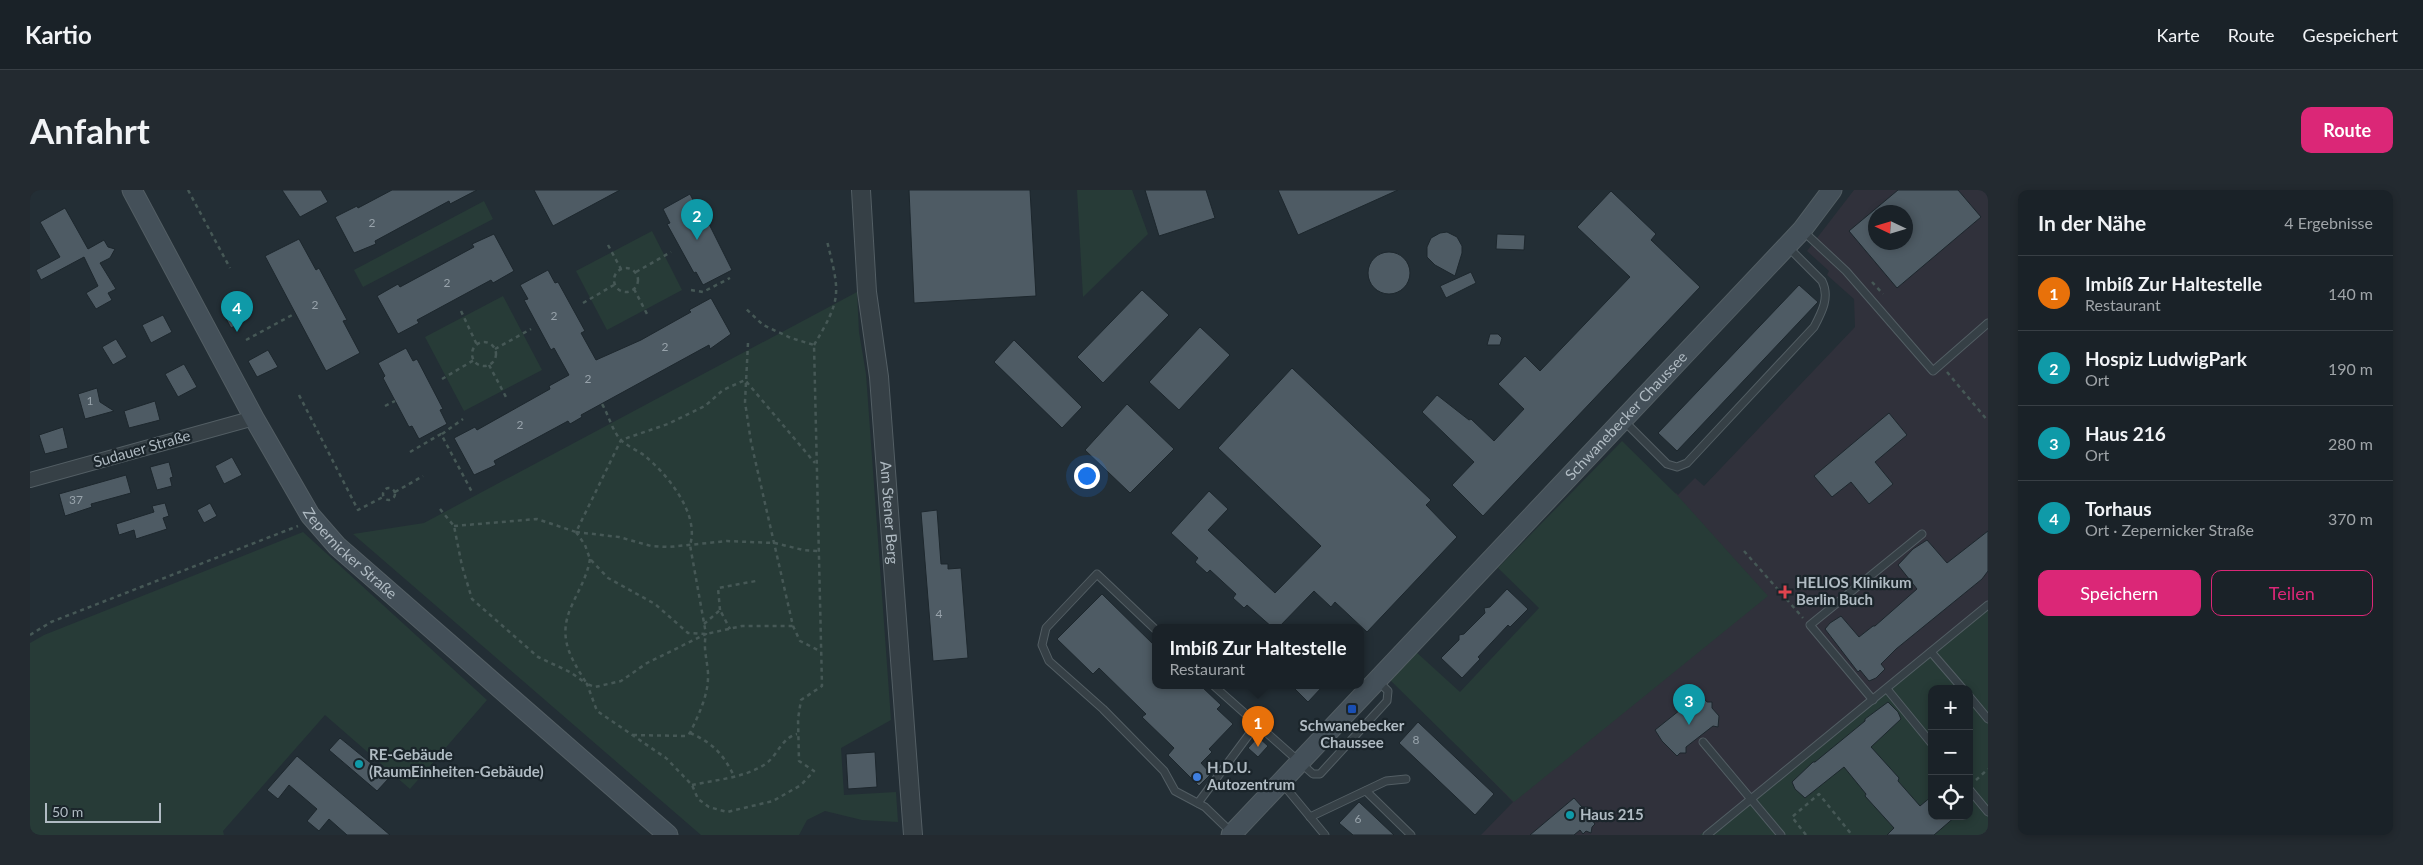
<!DOCTYPE html>
<html lang="de">
<head>
<meta charset="utf-8">
<style>
	:root { --surface:#1a2228; --page:#232a30; --text:#f1f3f6; --muted:#9fa4a8; --line:#383f45; --accent:#db2777 }
	body { margin:0; font-family:Lato,sans-serif; background:var(--page); color:var(--text) }
	.controls { position:absolute; right:15px; bottom:15px; display:grid; overflow:hidden; border-radius:10px; box-shadow:0 2px 8px #0003 }
	.controls button { width:45px; height:45px; display:grid; place-items:center; padding:0; border:0; border-bottom:1px solid var(--line); background:var(--surface); color:var(--text); font:25px sans-serif }
	.compass { position:absolute; left:1838px; top:15px; width:45px; height:45px; border-radius:50%; background:var(--surface); box-shadow:0 2px 8px #0003; rotate:274deg }
	.scale { position:absolute; left:15px; bottom:12px; width:116px; box-sizing:border-box; padding-left:5px; border:2px solid #b0bbc3; border-top:0; font-size:14px; line-height:18px; white-space:nowrap; color:#b0bbc3; -webkit-text-stroke:4px #1b252b; paint-order:stroke }
	.you { position:absolute; left:1056px; top:285px; width:18px; height:18px; margin:-12px; border:4px solid #fff; border-radius:50%; background:#1a73e8; box-shadow:0 0 0 8px #1a73e833 }
	.badge { display:grid; place-items:center; width:32px; height:32px; border-radius:50%; background:var(--accent); color:#fff; font-size:16px; font-weight:700 }
	.pin { position:absolute; translate:-50% -41px; filter:drop-shadow(0 1px 2px #0008) }
	.pin::after { content:''; position:absolute; top:26px; width:18px; height:15px; background:inherit; clip-path:polygon(0 0,100% 0,50% 100%) }
	.popup { position:absolute; left:1122px; top:434px; width:212px; height:65px; box-sizing:border-box; display:grid; place-content:center; border-radius:10px; background:var(--surface); filter:drop-shadow(0 1px 4px #0005); font-size:16px; white-space:nowrap; color:var(--muted) }
	.popup b { font-size:19px; color:var(--text) }
	.popup::after { content:''; position:absolute; left:50%; top:100%; margin-left:-10px; border:10px solid transparent; border-top-color:var(--surface) }
	.list { margin:0; padding:0; list-style:none }
	h2 { display:flex; justify-content:space-between; align-items:center; height:65px; margin:0; padding:0 20px; font-size:21px }
	h2 small { font-size:16px; font-weight:400; color:var(--muted) }
	.list li { display:grid; grid-template-columns:32px 1fr auto; gap:15px; align-items:center; box-sizing:border-box; height:75px; padding:0 20px; border-top:1px solid var(--line) }
	.list b { display:block; font-size:19px; white-space:nowrap }
	.list p { margin:0; font-size:16px; white-space:nowrap; color:var(--muted) }
	.list em { font-size:16px; font-style:normal; color:var(--muted) }
	.actions { display:flex; gap:10px; padding:15px 20px }
	.actions a { flex:1; padding:11px 0; border:1px solid var(--accent); border-radius:10px; text-align:center; font-size:18px; color:var(--accent) }
	.actions .main { background:var(--accent); color:#fff }
	.icon { flex:none; width:28px; height:28px; fill:none; stroke:currentColor; stroke-width:2; stroke-linecap:round; stroke-linejoin:round }
	.map { position:relative; flex:none; width:1958px; height:645px; overflow:hidden; border-radius:10px }
	header { display:flex; align-items:center; gap:30px; box-sizing:border-box; height:70px; padding:0 25px; background:var(--surface); border-bottom:1px solid var(--line) }
	header strong { font-size:24px }
	nav { display:flex; gap:28px; margin-inline-start:auto; font-size:18px }
	.intro { display:flex; align-items:center; justify-content:space-between; box-sizing:border-box; height:120px; padding:0 30px }
	h1 { margin:0; font-size:35px }
	.button { padding:12px 22px; border-radius:10px; background:var(--accent); color:#fff; font-size:18px; font-weight:700 }
	main { display:flex; gap:30px; padding:0 30px }
	aside { flex:1; background:var(--surface); border-radius:10px; box-shadow:0 2px 8px #0003 }
	.map>svg:first-child { display:block }
	.medical { fill:#30313b; fill-rule:evenodd }
	.green { fill:#273b37; fill-rule:evenodd }
	.building { fill:#4e5b64; stroke:#1d272d; fill-rule:evenodd }
	.lines { fill:none; stroke-linecap:round; stroke-linejoin:round }
	.service-casing { stroke:#535e64; stroke-width:9 }
	.minor-casing { stroke:#535e64; stroke-width:16 }
	.tertiary-casing { stroke:#535e64; stroke-width:20 }
	.secondary-casing { stroke:#535e64; stroke-width:21 }
	.path { stroke:#465856; stroke-width:2.5; stroke-dasharray:4 4; stroke-linecap:butt }
	.service { stroke:#364046; stroke-width:7 }
	.minor { stroke:#364046; stroke-width:14 }
	.tertiary { stroke:#364046; stroke-width:18 }
	.secondary { stroke:#445059; stroke-width:19 }
	.health-dot { fill:#e0444e; stroke:#1b252b; stroke-width:2 }
	.transit-dot { fill:#1a4fb4; stroke:#1b252b; stroke-width:2 }
	.culture-dot { fill:#0f9aa8; stroke:#1b252b; stroke-width:2 }
	.shop-dot { fill:#3f7fe0; stroke:#1b252b; stroke-width:2 }
	.labels { text-anchor:middle; stroke-width:4.5; stroke-linejoin:round; paint-order:stroke }
	.number-label { font-size:12px; fill:#98a3ab }
	.street-label { font-size:15px; fill:#b0bbc3; stroke:#1b252b }
	.poi-label { font-size:15px; font-weight:bold; fill:#b0bbc3; stroke:#1b252b; text-anchor:start }
</style>
</head>
<body>
<header>
<strong>Kartio</strong>
<nav><a>Karte</a><a>Route</a><a>Gespeichert</a></nav>
</header>
<div class="intro"><h1>Anfahrt</h1><a class="button">Route</a></div>
<main>
<div class="map">
<svg width="1958" height="645" viewBox="0 0 1958 645">
	<rect width="100%" height="100%" fill="#232e35"/>
	<path class="medical" d="M1824 0H1958V645H1451L1483 612 1417 545 1646 303 1648 305 1665 288 1674 296 1825 137 1824 109 1797 85 1799 81 1777 61ZM1846 22H1876V52H1846ZM1902 499H1939V626H1902Z"/>
	<g class="green">
		<polygon points="1047,0 1102,0 1118,44 1053,107"/>
		<polygon points="454,11 463,29 333,97 324,80"/>
		<polygon points="622,41 652,100 577,140 546,81"/>
		<polygon points="827,102 829,142 836,184 861,530 811,558 814,605 866,602 868,632 832,630 795,621 777,630 769,645 671,645 323,344 394,333"/>
		<polygon points="473,106 512,180 434,221 395,147"/>
		<polygon points="1592,251 1648,306 1738,406 1484,612 1359,489 1385,461 1430,502 1509,418 1468,378"/>
		<polygon points="273,342 457,510 380,599 295,525 193,641 194,645 0,645 0,453 14,445"/>
		<path d="M1958 414V645H1670ZM1902 499H1939V626H1902Z"/>
	</g>
	<g class="building">
		<polygon points="252,0 291,0 298,12 270,27"/>
		<polygon points="362,0 447,0 420,14 419,11 345,51 346,54 324,63 305,27 327,16 328,18"/>
		<polygon points="504,0 590,0 523,36"/>
		<polygon points="879,0 1000,0 1006,106 884,113"/>
		<polygon points="1115,0 1176,0 1185,28 1129,46"/>
		<polygon points="1248,0 1368,0 1268,45"/>
		<path d="M1868 0H1928L1951 27 1867 98 1819 41ZM1846 22H1876V52H1846Z"/>
		<polygon points="1581,1 1626,44 1621,50 1670,97 1453,326 1422,295 1444,272 1392,222 1407,205 1439,230 1441,229 1464,251 1494,219 1468,194 1495,166 1510,181 1600,87 1547,37"/>
		<polygon points="660,4 667,18 670,16 702,80 673,95 666,82 664,83 637,34 640,33 633,19"/>
		<polygon points="35,18 58,59 74,50 78,57 85,59 80,68 70,73 86,99 78,103 82,110 66,119 56,103 68,96 54,67 11,90 6,80 30,67 10,32"/>
		<polygon points="1417,42 1427,47 1432,56 1432,63 1425,86 1405,75 1397,67 1397,57 1401,48 1410,43"/>
		<polygon points="464,44 484,81 463,93 461,90 387,130 389,133 368,144 347,106 368,94 370,97 444,57 442,54"/>
		<polygon points="1467,44 1495,45 1494,60 1466,59"/>
		<polygon points="269,49 286,80 289,78 317,130 313,131 330,163 296,181 235,66"/>
		<circle cx="1359" cy="83" r="21"/>
		<polygon points="518,80 525,93 528,92 555,141 551,143 566,170 611,150 661,122 659,120 681,108 701,144 680,159 679,155 551,225 552,227 540,234 538,231 464,271 466,275 444,285 424,248 445,237 447,240 520,199 519,196 539,185 524,158 521,160 494,110 498,109 490,95"/>
		<polygon points="1441,82 1446,93 1416,108 1410,96"/>
		<polygon points="1769,95 1788,112 1647,261 1628,243"/>
		<polygon points="1112,100 1139,125 1073,193 1047,167"/>
		<polygon points="212,110 221,127 201,138 192,121"/>
		<polygon points="133,125 142,142 121,153 112,135"/>
		<polygon points="1170,137 1200,165 1149,220 1119,192"/>
		<polygon points="1460,144 1468,144 1472,148 1470,155 1457,155"/>
		<polygon points="86,149 97,167 83,175 72,157"/>
		<polygon points="984,150 1052,217 1032,238 964,172"/>
		<polygon points="376,158 383,171 387,169 413,219 410,220 417,234 389,249 382,236 379,237 353,188 355,186 348,173"/>
		<polygon points="238,160 248,177 227,187 218,171"/>
		<polygon points="154,174 167,197 148,207 135,184"/>
		<polygon points="1262,178 1401,310 1396,315 1427,347 1337,442 1305,412 1301,417 1284,401 1248,438 1243,438 1217,415 1214,418 1203,408 1206,404 1180,380 1177,383 1165,372 1168,368 1141,343 1179,301 1198,319 1178,340 1245,403 1291,356 1188,258"/>
		<polygon points="67,198 70,212 84,221 55,229 48,204"/>
		<polygon points="125,211 130,230 99,238 94,221"/>
		<polygon points="1097,214 1144,259 1100,303 1055,260"/>
		<polygon points="1859,223 1877,245 1845,272 1863,294 1839,314 1821,292 1802,307 1784,286"/>
		<polygon points="33,237 38,258 15,264 9,245"/>
		<polygon points="202,267 212,285 194,294 185,276"/>
		<polygon points="139,272 143,287 140,288 142,296 127,300 120,277"/>
		<polygon points="96,285 101,303 61,314 62,317 35,326 29,304"/>
		<polygon points="135,313 139,326 133,328 137,339 106,349 104,340 89,345 86,334 124,322 122,316"/>
		<polygon points="180,313 187,326 174,333 167,320"/>
		<polygon points="907,320 911,374 918,374 918,379 931,378 938,468 903,471 891,322"/>
		<polygon points="1958,341 1958,381 1952,389 1866,459 1851,474 1855,479 1846,488 1839,491 1830,480 1828,482 1795,439 1800,433 1811,426 1829,447 1843,436 1845,436 1887,399 1868,375 1883,359 1897,350 1917,373"/>
		<polygon points="1477,399 1498,419 1480,437 1478,435 1448,467 1450,469 1432,488 1411,468 1429,450 1429,445 1434,444 1455,423 1454,418 1460,417"/>
		<polygon points="1072,404 1126,457 1126,496 1171,496 1191,515 1187,519 1203,534 1179,559 1182,562 1171,573 1181,584 1169,596 1138,565 1144,558 1112,527 1116,524 1069,478 1063,484 1027,449"/>
		<polygon points="1262,496 1293,496 1278,512"/>
		<polygon points="1670,504 1677,512 1682,512 1682,518 1689,526 1688,537 1683,536 1656,557 1656,563 1650,563 1647,566 1632,551 1625,540"/>
		<polygon points="1858,512 1868,522 1871,529 1841,557 1869,588 1868,591 1890,616 1902,606 1902,626 1926,626 1904,645 1857,645 1864,638 1835,606 1836,604 1814,577 1775,608 1765,599 1762,592 1783,572 1785,572 1835,531 1835,529"/>
		<polygon points="1388,532 1464,604 1445,625 1369,553"/>
		<polygon points="1228,547 1238,556 1228,567 1218,558"/>
		<polygon points="310,548 359,588 347,601 299,560"/>
		<polygon points="845,562 847,597 818,599 816,564"/>
		<polygon points="267,566 360,645 317,645 299,629 289,641 277,631 287,619 259,595 248,609 237,600"/>
		<polygon points="1544,608 1552,617 1558,617 1557,623 1565,634 1562,637 1561,643 1556,641 1553,644 1550,640 1544,645 1500,645"/>
		<polygon points="1329,612 1364,645 1323,645 1309,633"/>
	</g>
	<g class="lines">
		<defs>
			<g id="service">
				<polyline points="1773,41 1816,81 1903,181 1958,133"/>
				<path d="M1593 230 1637 274 1647 277 1657 273 1784 137C1792 122 1800 107 1792 91L1758 57"/>
				<polyline points="1126,440 1067,384 1016,438 1012,455 1019,471 1073,519 1134,581 1145,601 1175,617 1202,643"/>
				<polyline points="1901,462 1933,499"/>
				<polyline points="1184,496 1283,584 1290,584 1357,511 1358,501 1348,491"/>
				<polyline points="1857,499 1902,554"/>
				<polyline points="1939,506 1958,529"/>
				<polyline points="1843,510 1780,435 1892,344"/>
				<polyline points="1673,552 1751,645"/>
				<polyline points="1252,593 1295,645"/>
				<polyline points="1939,599 1958,622"/>
				<polyline points="1336,601 1381,645"/>
				<polyline points="1168,613 1226,535"/>
				<polyline points="1280,627 1356,591 1376,589"/>
				<polyline points="1677,645 1958,415"/>
			</g>
			<polyline id="minor" points="0,290 224,228"/>
			<g id="tertiary">
				<path id="s1" d="M831 0 837 102 849 187 883 645"/>
			</g>
			<g id="secondary">
				<path id="s2" d="M102 0 224 228 280 325 307 356 638 645"/>
				<path id="s3" d="M1201 645 1772 40 1802 0"/>
			</g>
		</defs>
		<use href="#service" class="service-casing"/>
		<use href="#minor" class="minor-casing"/>
		<use href="#tertiary" class="tertiary-casing"/>
		<use href="#secondary" class="secondary-casing"/>
		<g class="path">
			<polyline points="158,0 200,78"/>
			<polyline points="578,55 591,79"/>
			<circle cx="596" cy="90" r="12"/>
			<polyline points="606,82 641,62"/>
			<polyline points="1842,92 1853,104"/>
			<polyline points="604,99 617,124"/>
			<polyline points="661,100 673,102 700,88"/>
			<polyline points="553,113 584,95"/>
			<polyline points="431,121 447,155"/>
			<polyline points="216,150 264,124"/>
			<circle cx="454" cy="164" r="12"/>
			<polyline points="718,153 715,212 721,252 763,436 770,451 790,461"/>
			<path d="M784 155C812 108 810 104 797 51"/>
			<polyline points="465,159 501,139"/>
			<polyline points="459,175 476,207"/>
			<polyline points="1917,182 1958,231"/>
			<polyline points="412,189 444,170"/>
			<polyline points="269,205 328,320 353,307"/>
			<polyline points="355,216 365,211"/>
			<polyline points="412,244 433,229"/>
			<polyline points="380,262 411,244 442,302"/>
			<circle cx="359" cy="304" r="6"/>
			<polyline points="365,302 393,286"/>
			<polyline points="410,319 424,336 432,376 442,409 508,467 540,482 557,494 567,521 636,568 662,595 668,609 679,617 697,622 743,611 771,595 784,581 769,571 768,529 771,510 792,496 784,155 761,148 733,135 714,117"/>
			<polyline points="424,336 507,329 546,342 591,250 638,234 675,216 693,200 715,190 785,273"/>
			<polyline points="546,342 555,355 560,369 578,388 625,414 658,443 676,444 712,436 763,436"/>
			<polyline points="546,342 589,347 621,356 639,357 697,351 745,353 773,360 788,361"/>
			<polyline points="1714,361 1773,428"/>
			<path d="M560 369C557 387 549 399 542 415 527 447 540 467 557 494L565 497 591 491 617 473 676 444 660 355C670 324 637 284 615 266 607 260 596 256 589 248 581 237 579 226 572 214"/>
			<polyline points="690,420 688,398 726,391"/>
			<polyline points="674,434 690,420 700,439"/>
			<polyline points="0,445 21,432 268,336"/>
			<path d="M660 543C683 553 693 564 704 586"/>
			<path d="M603 545 655 546 660 543C669 524 679 504 678 483 677 469 673 458 676 444"/>
			<polyline points="1946,590 1958,579"/>
			<path d="M662 595C685 590 713 588 734 575 748 566 751 548 767 544"/>
			<polyline points="1776,645 1762,627 1789,604 1822,645"/>
		</g>
		<use href="#service" class="service"/>
		<use href="#minor" class="minor"/>
		<use href="#tertiary" class="tertiary"/>
		<use href="#secondary" class="secondary"/>
	</g>
	<path class="health-dot" d="M1752.5 394.5h5v5h5v5h-5v5h-5v-5h-5v-5h5z"/>
	<rect class="transit-dot" x="1317" y="514" width="10" height="10" rx="2.5"/>
	<g class="culture-dot">
		<circle cx="329" cy="574" r="5"/>
		<circle cx="1540" cy="625" r="5"/>
	</g>
	<circle class="shop-dot" cx="1167" cy="587" r="5"/>
	<g class="labels">
		<g class="number-label">
			<text x="342" y="37">2</text>
			<text x="417" y="97">2</text>
			<text x="285" y="119">2</text>
			<text x="524" y="130">2</text>
			<text x="635" y="161">2</text>
			<text x="558" y="193">2</text>
			<text x="60" y="215">1</text>
			<text x="490" y="239">2</text>
			<text x="46" y="314">37</text>
			<text x="909" y="428">4</text>
			<text x="1386" y="554">8</text>
			<text x="1328" y="633">6</text>
		</g>
		<g class="street-label">
			<text dy="5" stroke="none"><textPath href="#s3" startOffset="576">Schwanebecker Chaussee</textPath></text>
			<text transform="translate(112 259) rotate(-16)" y="5">Sudauer Straße</text>
			<text dy="5" stroke="none"><textPath href="#s1" startOffset="324">Am Stener Berg</textPath></text>
			<text dy="5" stroke="none"><textPath href="#s2" startOffset="426">Zepernicker Straße</textPath></text>
		</g>
		<g class="poi-label">
			<text x="1766" y="398">HELIOS Klinikum<tspan x="1766" dy="17">Berlin Buch</tspan></text>
			<text x="1322" y="541" text-anchor="middle">Schwanebecker<tspan x="1322" dy="17">Chaussee</tspan></text>
			<text x="339" y="570">RE-Gebäude<tspan x="339" dy="17">(RaumEinheiten-Gebäude)</tspan></text>
			<text x="1177" y="583">H.D.U.<tspan x="1177" dy="17">Autozentrum</tspan></text>
			<text x="1550" y="630">Haus 215</text>
		</g>
	</g>
</svg>
<div class="controls">
<button>+</button>
<button>−</button>
<button><svg class="icon" aria-label="locate" viewBox="0 0 24 24"><circle cx="12" cy="12" r="6"/><path d="M12 2v4M12 18v4M2 12h4M18 12h4"/></svg></button>
</div>
<svg class="compass" viewBox="-18 -18 36 36"><path d="M0-13l5 13h-10z" fill="#e53935"/><path d="M0 13l5-13h-10z" fill="#9fa4a8"/></svg>
<div class="scale">50 m</div>
<div class="you"></div>
<div class="pin badge" style="left:1228px;top:557px;background:#e8710a">1</div>
<div class="popup"><b>Imbiß Zur Haltestelle</b>Restaurant</div>
<div class="pin badge" style="left:667px;top:50px;background:#0f9aa8">2</div>
<div class="pin badge" style="left:1659px;top:535px;background:#0f9aa8">3</div>
<div class="pin badge" style="left:207px;top:142px;background:#0f9aa8">4</div>
</div>
<aside>
<h2>In der Nähe<small>4 Ergebnisse</small></h2>
<ul class="list">
<li><span class="badge" style="background:#e8710a">1</span><div><b>Imbiß Zur Haltestelle</b><p>Restaurant</p></div><em>140 m</em></li>
<li><span class="badge" style="background:#0f9aa8">2</span><div><b>Hospiz LudwigPark</b><p>Ort</p></div><em>190 m</em></li>
<li><span class="badge" style="background:#0f9aa8">3</span><div><b>Haus 216</b><p>Ort</p></div><em>280 m</em></li>
<li><span class="badge" style="background:#0f9aa8">4</span><div><b>Torhaus</b><p>Ort · Zepernicker Straße</p></div><em>370 m</em></li>
</ul>
<div class="actions"><a class="main">Speichern</a><a>Teilen</a></div>
</aside>
</main>
</body>
</html>
